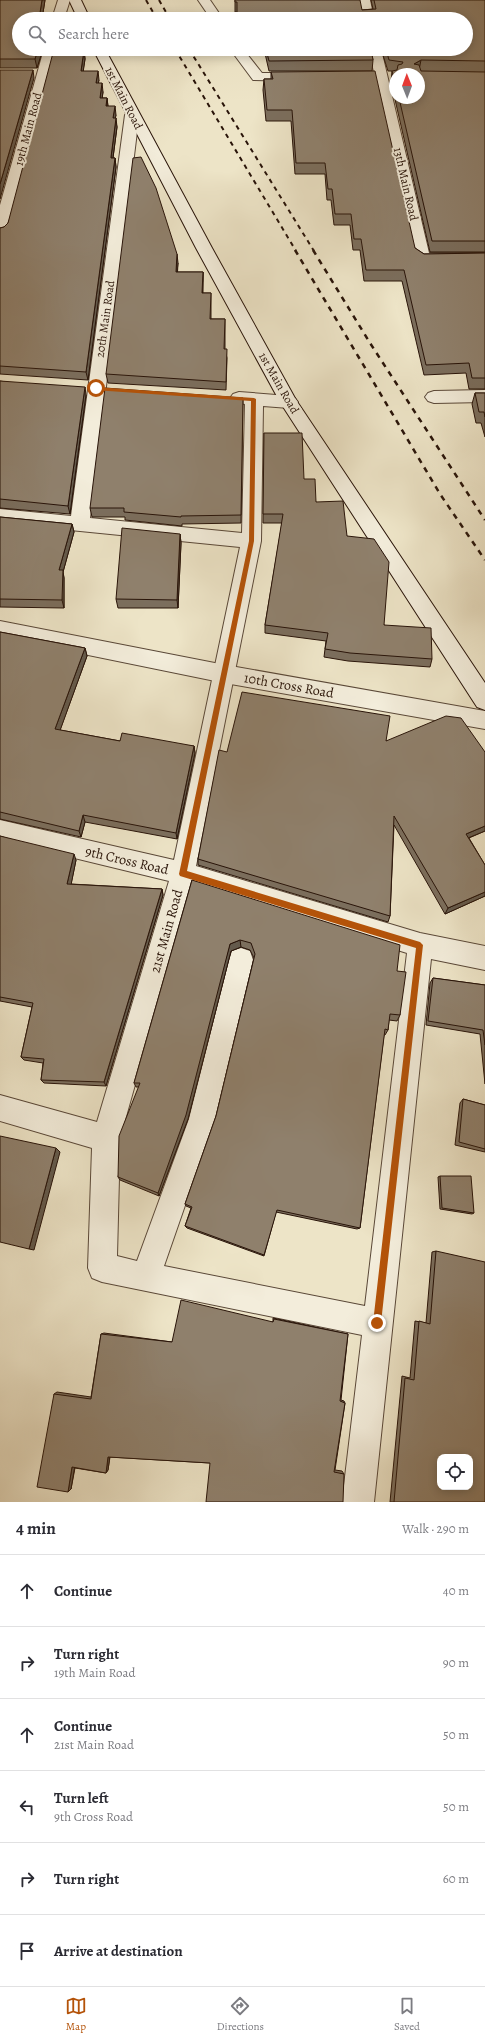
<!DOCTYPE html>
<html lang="en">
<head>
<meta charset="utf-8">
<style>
	:root { --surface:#fff; --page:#f7f7f7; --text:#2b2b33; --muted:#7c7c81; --line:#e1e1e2; --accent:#b45309 }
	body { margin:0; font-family:Alegreya,serif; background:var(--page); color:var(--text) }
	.controls { position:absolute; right:12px; bottom:12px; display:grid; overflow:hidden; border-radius:8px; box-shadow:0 2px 10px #0003 }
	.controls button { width:36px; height:36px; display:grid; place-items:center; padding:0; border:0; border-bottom:1px solid var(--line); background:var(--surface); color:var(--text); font:20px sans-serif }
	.compass { position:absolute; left:389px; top:68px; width:36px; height:36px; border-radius:50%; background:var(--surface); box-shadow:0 2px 10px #0003; rotate:359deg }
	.stop { position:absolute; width:12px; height:12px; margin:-9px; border:3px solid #b45309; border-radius:50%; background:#fff }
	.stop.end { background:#b45309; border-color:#fff; box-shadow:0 1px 4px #0008 }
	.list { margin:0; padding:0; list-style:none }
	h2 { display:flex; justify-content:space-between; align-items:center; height:52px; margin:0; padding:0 16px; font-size:17px }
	h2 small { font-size:13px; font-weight:400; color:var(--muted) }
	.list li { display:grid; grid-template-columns:26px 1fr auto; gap:12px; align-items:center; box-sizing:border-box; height:72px; padding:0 16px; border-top:1px solid var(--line) }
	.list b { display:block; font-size:15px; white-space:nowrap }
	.list p { margin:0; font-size:13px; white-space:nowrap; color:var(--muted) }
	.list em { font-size:13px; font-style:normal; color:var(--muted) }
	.icon { flex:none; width:22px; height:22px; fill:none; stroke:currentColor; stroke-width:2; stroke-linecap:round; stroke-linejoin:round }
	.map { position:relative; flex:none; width:485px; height:1502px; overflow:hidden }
	.search { position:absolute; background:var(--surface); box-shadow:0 2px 10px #0003; left:12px; right:12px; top:12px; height:44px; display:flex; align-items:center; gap:10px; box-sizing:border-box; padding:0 14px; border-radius:22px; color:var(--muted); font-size:15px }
	.sheet { height:484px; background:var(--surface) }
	nav { display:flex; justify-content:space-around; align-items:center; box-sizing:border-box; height:56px; border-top:1px solid var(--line); background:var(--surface); font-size:11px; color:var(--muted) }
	nav a { display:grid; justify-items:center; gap:2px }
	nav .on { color:var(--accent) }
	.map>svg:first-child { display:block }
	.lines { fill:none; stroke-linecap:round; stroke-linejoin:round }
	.minor-casing { stroke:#5a4838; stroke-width:2 }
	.tertiary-casing { stroke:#5a4838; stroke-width:2 }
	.secondary-casing { stroke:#291409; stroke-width:2 }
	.minor { fill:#f3eddb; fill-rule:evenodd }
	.tertiary { fill:#f3eddb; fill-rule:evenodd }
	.secondary { fill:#f3eddb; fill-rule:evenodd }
	.rail-far1 { stroke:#291409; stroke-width:2; stroke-dasharray:4.5 4.5; stroke-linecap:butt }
	.rail { stroke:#291409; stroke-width:2.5; stroke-dasharray:5.5 5.5; stroke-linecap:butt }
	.wall { fill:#7b6e5d; stroke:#291409; fill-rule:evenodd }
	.shaded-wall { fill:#645a4c; stroke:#291409 }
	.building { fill:#8f806c; stroke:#291409; fill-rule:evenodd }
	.route { fill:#b45309 }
	.labels { text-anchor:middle; stroke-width:4; stroke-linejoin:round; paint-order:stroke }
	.far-street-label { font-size:12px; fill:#291409; stroke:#f3eddb }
	.street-label { font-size:14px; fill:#291409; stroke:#f3eddb }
</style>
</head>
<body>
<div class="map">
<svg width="485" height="1502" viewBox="0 0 485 1502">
	<rect width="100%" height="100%" fill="#ede4c7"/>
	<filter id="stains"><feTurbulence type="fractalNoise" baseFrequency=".005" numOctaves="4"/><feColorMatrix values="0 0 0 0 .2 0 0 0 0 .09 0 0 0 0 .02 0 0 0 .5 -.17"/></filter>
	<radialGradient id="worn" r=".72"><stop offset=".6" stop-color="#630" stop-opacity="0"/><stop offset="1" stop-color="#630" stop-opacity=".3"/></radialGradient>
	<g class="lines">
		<defs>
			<g id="minor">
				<polygon points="58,0 70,0 64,19 52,19"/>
				<polygon points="198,0 210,0 223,19 211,19"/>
				<polygon points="358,0 370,0 374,19 362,19"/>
				<polygon points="44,49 56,49 8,232 5,235 0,237 0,205"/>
				<polygon points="230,49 243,49 262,73 300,73 307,77 300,81 253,80"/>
				<polygon points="369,49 381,49 429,253 485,253 485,263 422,263 417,261 414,258"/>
				<path d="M132 111 137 112 139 115 90 518 242 533 245 404 233 402 230 398 233 394 239 392 289 396 295 398 298 402 295 406 289 408 263 406 261 541 196 866 420 933 485 946V970L431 959 374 1502H342L362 1335 102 1282 92 1278 88 1268 92 1148 0 1121V1095L97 1122 169 881 0 840V820L174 860 240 547 0 523V509L71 516 125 115 127 112ZM191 886 407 953 365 1306 164 1266 215 1119 253 960 250 951 241 948 232 951 229 960 189 1119 137 1261 117 1256 120 1138Z"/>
				<polygon points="485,390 485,402 434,403 428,401 425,397 428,393 434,391"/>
			</g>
			<polygon id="tertiary" points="0,621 225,665 485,711 485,729 225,683 0,637"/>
			<g id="secondary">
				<polygon points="69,0 81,0 90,19 78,19"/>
				<polygon points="93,49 105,49 212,248 296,400 485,683 485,710 477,707 280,402 196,248"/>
			</g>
		</defs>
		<use href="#minor" class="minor-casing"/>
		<use href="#tertiary" class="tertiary-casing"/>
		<use href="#secondary" class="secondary-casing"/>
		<use href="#minor" class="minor"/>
		<use href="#tertiary" class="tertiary"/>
		<use href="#secondary" class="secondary"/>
		<g class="rail-far1">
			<polyline points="146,0 157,19"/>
			<polyline points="159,0 170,19"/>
			<polyline points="175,49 296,251"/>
			<polyline points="189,49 314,251"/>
		</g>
		<g class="rail">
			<polyline points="295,250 440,494 485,560"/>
			<polyline points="313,250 370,343 485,520"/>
		</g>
	</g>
	<g class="wall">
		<polygon points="0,0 45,0 42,19 19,19 43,49 37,68 0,68"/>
		<path d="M235 0 362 10 373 9 371 0H485V252H430L391 82 392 71H388L381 49H466L235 12ZM395 74 419 98H395Z"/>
		<polygon points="264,49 371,49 373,60 372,71 269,71"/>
		<polygon points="77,50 84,50 85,59 83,71 99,80 98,83 103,92 102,98 107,98 108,106 116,115 115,118 117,127 113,158 115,158 116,167 88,380 0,374 0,228 4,227 8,223"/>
		<polygon points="271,72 415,248 424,254 485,253 485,389 469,389 466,373 424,375 402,281 364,281 360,250 353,250 350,225 334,225 331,200 327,200 325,174 295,174 291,121 266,121 263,90 264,79 271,79"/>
		<polygon points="178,263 177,272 203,272 203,293 211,293 211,319 225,319 225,349 227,358 226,390 108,383 106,374"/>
		<polygon points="0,381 86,395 70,514 0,508"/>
		<polygon points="475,393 485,393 485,437 481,423 476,423 472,404"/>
		<polygon points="243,398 241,523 182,524 182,526 125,520 125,517 92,517 90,508"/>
		<polygon points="264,433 304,479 316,502 347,536 384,625 432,659 430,667 348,661 324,657 326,641 265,633 265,625 282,523 263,523"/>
		<polygon points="0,517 72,524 74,532 63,572 64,578 64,608 0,607"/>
		<polygon points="180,534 181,543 178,608 118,608 116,599"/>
		<polygon points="0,632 85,648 87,656 60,730 120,741 194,746 195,753 177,839 85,822 81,837 0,819"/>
		<polygon points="386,741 485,752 485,831 469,838 485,865 485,896 445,914 394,825 390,916 388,922 198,865 198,859 227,752"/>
		<polygon points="0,836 76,860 71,884 162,889 163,895 106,1086 44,1083 41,1080 43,1063 24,1060 21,1057 32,1007 0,1001"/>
		<polygon points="192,880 397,971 400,1015 397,1021 389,1020 388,1030 385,1035 384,1035 360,1228 357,1229 276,1212 264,1256 187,1228 185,1226 191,1208 186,1206 185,1204 216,1116 254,958 250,950 241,947 231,951 188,1119 159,1196 120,1180 118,1177 139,1087 136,1087 134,1083"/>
		<polygon points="433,978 485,985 485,1084 480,1034 426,1025 430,983"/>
		<polygon points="463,1099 485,1105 485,1152 455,1145 460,1103"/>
		<polygon points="440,1176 474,1213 472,1214 440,1209 438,1177"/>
		<polygon points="436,1251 485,1502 390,1502 402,1376 410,1378 415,1321 426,1323 432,1252"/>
		<polygon points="273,1318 348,1334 341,1400 344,1401 345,1403 335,1470 342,1471 344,1474 210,1463 110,1457 108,1470 106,1473 75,1468 71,1489 54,1394 57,1392 91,1397 101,1334 104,1333 172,1342 273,1322"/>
	</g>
	<g class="shaded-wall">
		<polygon points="42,0 45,0 42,19 39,19"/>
		<polygon points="38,49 43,49 37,68 35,59"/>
		<polygon points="84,50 85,59 82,80 81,71"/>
		<polygon points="421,60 419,70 414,64"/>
		<polygon points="33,70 34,78 0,199 0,184"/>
		<polygon points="98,71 99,80 97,92 96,83"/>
		<polygon points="102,83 103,92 101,107 100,98"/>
		<polygon points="107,98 108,107 106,106"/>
		<polygon points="115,106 116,115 114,127 113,118"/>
		<polygon points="116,118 117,127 112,165 111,157"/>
		<polygon points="115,158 116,167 88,380 86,372"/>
		<polygon points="177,254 178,263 177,281 176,272"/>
		<polygon points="203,272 203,281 202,302 202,293"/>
		<polygon points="85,387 86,395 70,514 68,506"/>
		<polygon points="72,524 74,532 63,572 64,578 64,608 62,600 59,570"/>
		<polygon points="180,534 181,543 178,608 177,600"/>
		<polygon points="85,648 87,656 58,736 55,729"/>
		<polygon points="194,746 195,753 177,839 176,833"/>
		<polygon points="83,815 85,822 81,837 79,831"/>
		<polygon points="485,826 485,831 463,840 466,834"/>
		<polygon points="74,854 76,860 70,890 67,884"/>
		<polygon points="162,889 163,895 106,1086 104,1082"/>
		<polygon points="485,892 485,896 445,914 448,908"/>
		<polygon points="240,940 241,947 231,951 188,1119 159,1196 158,1193 230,944"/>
		<polygon points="56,1148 60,1152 34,1250 29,1249"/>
		<polygon points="110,1455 108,1470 106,1473 108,1457"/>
		<polygon points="75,1465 71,1489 68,1492 72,1467"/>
	</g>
	<g class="building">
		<polygon points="0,0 42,0 39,19 19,19 19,49 38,49 35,59 0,59"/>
		<polygon points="235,0 360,0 362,10 376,9 374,0 485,0 485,61 421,60 414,64 419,65 421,71 485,72 485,241 432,241 399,98 419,98 419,74 395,74 395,83 392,71 397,70 398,65 402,64 403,62 389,60 386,49 466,49 466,19 237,19 237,2 235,2"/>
		<polygon points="54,49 74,49 74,50 84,50 81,71 98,71 96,83 102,83 100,98 107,98 106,106 115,106 113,118 116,118 111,157 111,158 115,158 86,372 0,366 0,228 4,227 8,223"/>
		<polygon points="266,49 371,49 373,60 269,61"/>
		<polygon points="0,70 33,70 0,184"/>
		<polygon points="375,71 415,248 424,254 485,253 485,378 472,378 469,363 426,365 404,270 366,270 361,239 354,239 351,214 335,214 332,189 328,189 325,163 296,163 292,110 267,110 264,79 273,79 271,72"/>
		<polygon points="141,157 156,188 177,254 176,272 203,272 202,293 211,293 210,319 225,319 224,349 227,349 226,382 106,374 133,158"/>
		<polygon points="0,381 85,387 68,506 0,499"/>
		<polygon points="105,388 243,398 241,515 181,516 181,517 124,512 124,508 90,508"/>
		<polygon points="475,393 485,393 485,417 484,412 479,412"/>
		<polygon points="264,433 302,433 304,479 315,479 316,502 343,501 347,536 374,539 389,562 384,625 431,628 432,659 350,653 325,649 328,633 265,625 283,514 263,514"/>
		<polygon points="0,517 72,524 59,570 63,570 62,600 0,599"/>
		<polygon points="122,528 180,534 177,600 116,599"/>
		<polygon points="0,632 85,648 55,729 120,741 122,733 194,746 176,833 83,815 79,831 0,812"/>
		<polygon points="242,692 390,716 386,741 446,716 461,718 485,752 485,826 466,834 485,865 485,892 448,908 394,816 390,916 198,859 219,750 227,752"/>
		<polygon points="0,836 74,854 67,884 162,889 104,1082 41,1080 44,1059 21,1057 33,1003 0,997"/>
		<polygon points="192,880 400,945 397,971 406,972 400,1015 390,1014 388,1030 385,1029 360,1228 277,1210 264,1255 185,1226 192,1207 185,1204 216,1116 255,954 251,943 240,940 230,944 186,1115 158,1193 118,1177 119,1136 140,1083 134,1083"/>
		<polygon points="433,978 485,985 485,1045 483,1030 428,1021"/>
		<polygon points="463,1099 485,1105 485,1149 459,1142"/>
		<polygon points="0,1136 56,1148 29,1249 0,1242"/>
		<polygon points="440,1176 471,1176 474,1213 442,1208"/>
		<path d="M436 1251 485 1262V1502H394L405 1378 414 1380 419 1321 430 1324ZM440 1457H470V1487H440Z"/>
		<polygon points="181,1300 273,1322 274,1319 348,1334 340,1401 345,1403 334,1472 344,1474 343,1502 206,1502 210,1463 108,1457 106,1473 72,1467 68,1492 37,1487 54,1394 91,1399 101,1334 172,1342"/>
	</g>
	<polygon class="route" points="96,387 254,398 256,399 254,541 187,871 420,942 423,945 381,1323 377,1328 373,1323 416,948 180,876 179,874 249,541 251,401 94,390"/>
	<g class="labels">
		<g class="far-street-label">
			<text transform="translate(124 98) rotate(63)" y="4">1st Main Road</text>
			<text transform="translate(28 129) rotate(-75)" y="4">19th Main Road</text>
			<text transform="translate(406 184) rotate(77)" y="4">13th Main Road</text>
			<text transform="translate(105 319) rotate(-82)" y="4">20th Main Road</text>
			<text transform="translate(279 383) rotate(60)" y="4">1st Main Road</text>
		</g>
		<g class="street-label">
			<text transform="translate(289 685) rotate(10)" y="5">10th Cross Road</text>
			<text transform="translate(127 860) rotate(13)" y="5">9th Cross Road</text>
			<text transform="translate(166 931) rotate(-74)" y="5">21st Main Road</text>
		</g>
	</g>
	<rect width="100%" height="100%" filter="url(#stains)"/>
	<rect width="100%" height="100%" fill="url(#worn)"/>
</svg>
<div class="controls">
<button><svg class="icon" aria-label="locate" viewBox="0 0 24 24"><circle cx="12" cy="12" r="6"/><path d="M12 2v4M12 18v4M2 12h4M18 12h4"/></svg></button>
</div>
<svg class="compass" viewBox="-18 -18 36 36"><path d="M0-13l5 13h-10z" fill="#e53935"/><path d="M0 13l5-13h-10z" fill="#7c7c81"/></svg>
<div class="stop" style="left:96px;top:388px"></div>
<div class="stop end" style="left:377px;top:1323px"></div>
<div class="search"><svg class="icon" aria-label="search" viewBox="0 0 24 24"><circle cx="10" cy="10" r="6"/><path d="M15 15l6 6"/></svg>Search here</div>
</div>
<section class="sheet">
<h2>4 min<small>Walk · 290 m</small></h2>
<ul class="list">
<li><svg class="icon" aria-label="ahead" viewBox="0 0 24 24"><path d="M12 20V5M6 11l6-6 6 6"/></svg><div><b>Continue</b></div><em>40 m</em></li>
<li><svg class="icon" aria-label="right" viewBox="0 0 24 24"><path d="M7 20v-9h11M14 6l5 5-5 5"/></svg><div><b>Turn right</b><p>19th Main Road</p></div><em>90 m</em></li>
<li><svg class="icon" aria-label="ahead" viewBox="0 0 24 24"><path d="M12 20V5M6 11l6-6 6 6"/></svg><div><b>Continue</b><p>21st Main Road</p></div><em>50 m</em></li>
<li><svg class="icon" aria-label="left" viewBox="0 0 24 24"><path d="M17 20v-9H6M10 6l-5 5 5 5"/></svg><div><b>Turn left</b><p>9th Cross Road</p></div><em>50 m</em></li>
<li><svg class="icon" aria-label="right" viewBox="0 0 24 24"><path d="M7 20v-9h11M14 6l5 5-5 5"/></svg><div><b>Turn right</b></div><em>60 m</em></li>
<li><svg class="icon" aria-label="arrive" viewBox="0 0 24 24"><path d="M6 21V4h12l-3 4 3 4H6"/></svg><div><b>Arrive at destination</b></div></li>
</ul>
</section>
<nav>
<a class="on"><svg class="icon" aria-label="map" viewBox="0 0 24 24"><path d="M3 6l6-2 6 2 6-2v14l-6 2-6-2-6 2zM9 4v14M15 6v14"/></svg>Map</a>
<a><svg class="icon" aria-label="directions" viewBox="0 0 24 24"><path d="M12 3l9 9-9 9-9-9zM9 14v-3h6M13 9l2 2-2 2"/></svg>Directions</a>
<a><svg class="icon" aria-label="saved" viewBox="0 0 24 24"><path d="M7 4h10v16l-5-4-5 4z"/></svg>Saved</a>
</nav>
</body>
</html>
